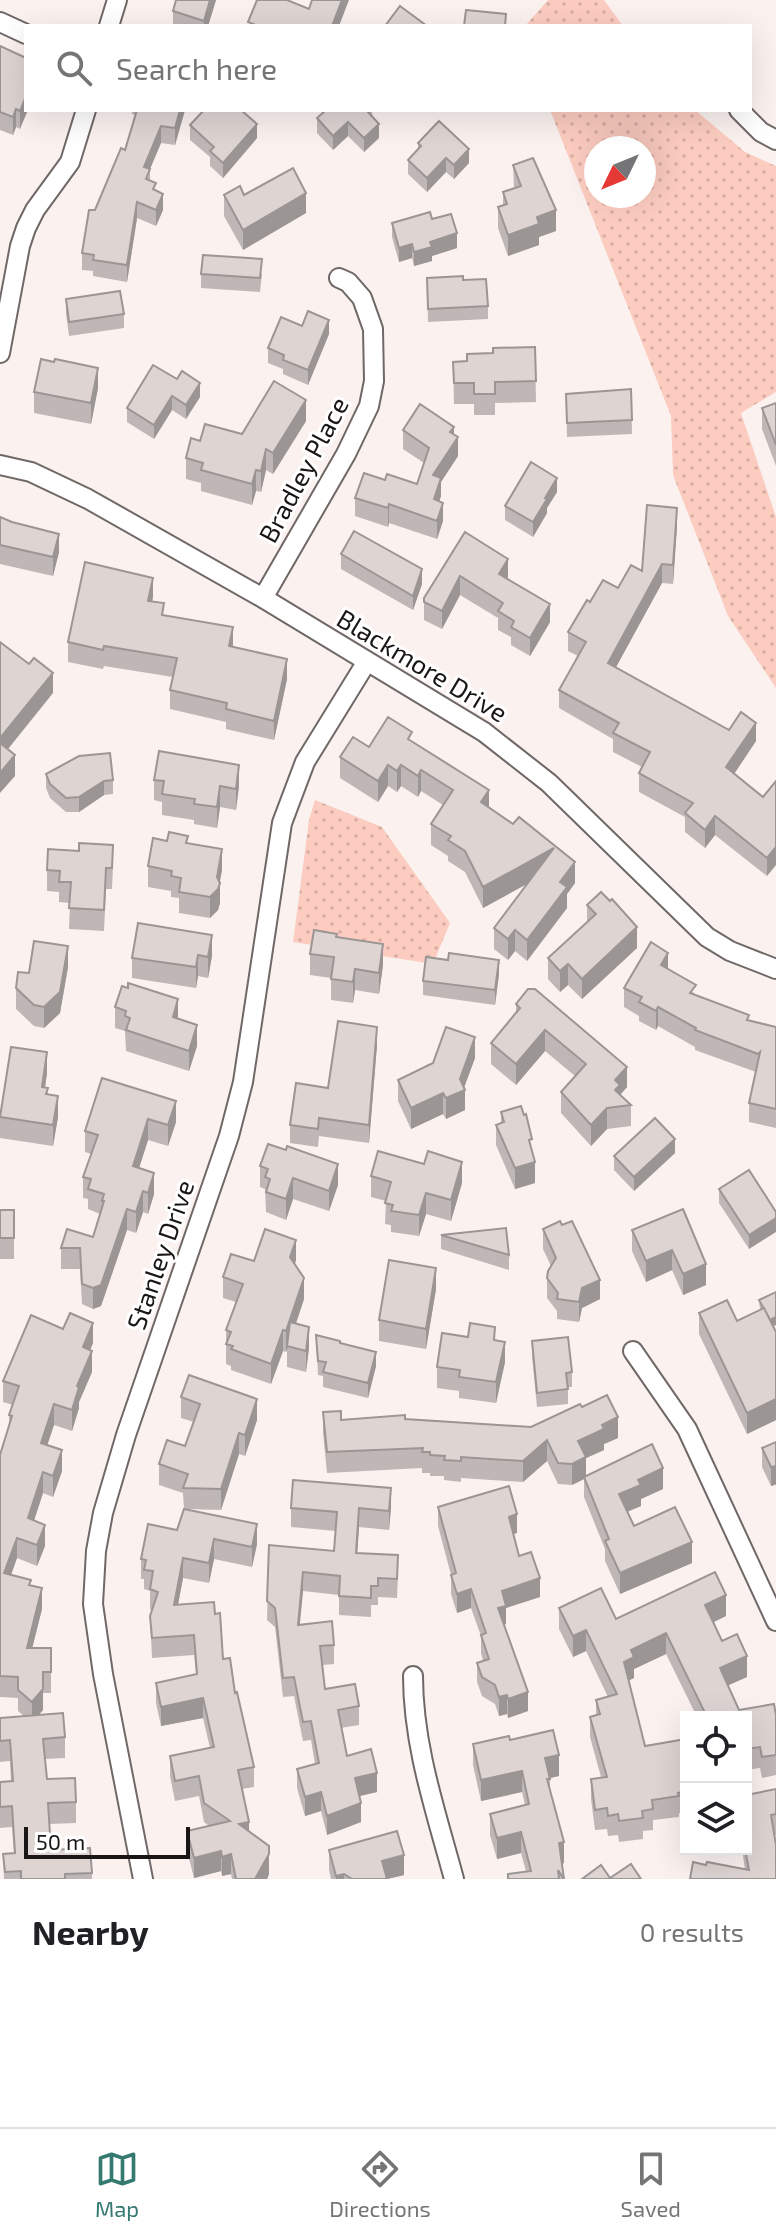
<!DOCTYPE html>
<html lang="en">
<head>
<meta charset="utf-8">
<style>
	:root { --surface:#fff; --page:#f6f6f6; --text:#202124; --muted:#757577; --line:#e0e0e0; --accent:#357a70 }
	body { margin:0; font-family:"Exo 2",sans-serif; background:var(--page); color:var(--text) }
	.controls { position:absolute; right:24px; bottom:24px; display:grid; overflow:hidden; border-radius:0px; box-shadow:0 8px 32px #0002 }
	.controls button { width:72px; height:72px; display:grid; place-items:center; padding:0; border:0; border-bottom:2px solid var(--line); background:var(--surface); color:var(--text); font:40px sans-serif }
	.compass { position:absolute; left:584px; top:136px; width:72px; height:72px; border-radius:50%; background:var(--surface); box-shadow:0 8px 32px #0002; rotate:227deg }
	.scale { position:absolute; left:24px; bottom:20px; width:166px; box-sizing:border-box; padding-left:8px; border:4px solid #191615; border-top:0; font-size:22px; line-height:28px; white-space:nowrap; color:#191615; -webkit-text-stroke:6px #fff; paint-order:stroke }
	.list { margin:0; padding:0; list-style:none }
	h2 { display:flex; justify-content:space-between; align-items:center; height:104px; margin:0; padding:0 32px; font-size:34px }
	h2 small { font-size:26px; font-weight:400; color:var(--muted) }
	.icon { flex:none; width:44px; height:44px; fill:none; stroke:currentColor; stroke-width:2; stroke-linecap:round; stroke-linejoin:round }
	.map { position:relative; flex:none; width:776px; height:1879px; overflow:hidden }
	.search { position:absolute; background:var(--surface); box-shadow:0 8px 32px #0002; left:24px; right:24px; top:24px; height:88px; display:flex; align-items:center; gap:20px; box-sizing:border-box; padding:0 28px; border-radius:0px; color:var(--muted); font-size:30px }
	.sheet { height:248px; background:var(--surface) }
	nav { display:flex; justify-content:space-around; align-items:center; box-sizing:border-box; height:112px; border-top:2px solid var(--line); background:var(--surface); font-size:22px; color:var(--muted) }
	nav a { display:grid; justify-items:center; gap:4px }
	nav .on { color:var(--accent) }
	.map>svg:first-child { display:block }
	.green { fill:url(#green-dots); fill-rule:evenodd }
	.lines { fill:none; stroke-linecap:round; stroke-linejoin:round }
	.minor-casing { stroke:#6f6866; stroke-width:22 }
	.minor { stroke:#fff; stroke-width:18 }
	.wall { fill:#bfb7b5 }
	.shaded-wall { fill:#9b9594 }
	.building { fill:#ded5d3; stroke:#9b9594; stroke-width:2 }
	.labels { text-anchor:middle; stroke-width:6; stroke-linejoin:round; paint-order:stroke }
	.street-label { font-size:26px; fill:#191615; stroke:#fff }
</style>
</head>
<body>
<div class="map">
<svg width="776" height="1879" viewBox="0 0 776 1879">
	<defs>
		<pattern id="green-dots" width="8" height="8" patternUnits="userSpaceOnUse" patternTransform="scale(2)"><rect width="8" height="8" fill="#fcccc0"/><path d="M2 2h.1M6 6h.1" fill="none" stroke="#d7aea4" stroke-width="1.8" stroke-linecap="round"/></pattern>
	</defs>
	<rect width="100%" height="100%" fill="#fbf2f0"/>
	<g class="green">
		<polygon points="548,0 604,0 623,26 525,26"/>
		<path d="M550 110H695L745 152 776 166V392L741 413 776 517V688L728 616 673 475 671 416ZM644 148V196H596V148Z"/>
		<polygon points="315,800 382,827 450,923 433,964 293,942 309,820"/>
	</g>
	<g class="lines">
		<defs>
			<g id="minor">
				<polyline points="0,22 26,34"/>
				<polyline points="109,26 117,0"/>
				<polyline points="739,110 761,132 776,140"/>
				<polyline points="0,353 20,246 26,228 35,210 70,162 86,110"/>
				<polyline points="0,465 31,472 88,499 263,598 484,732 549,783 707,937 730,951 776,969"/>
				<polyline points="263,598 346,454 369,406 374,381 373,329 362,298 348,282 339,278"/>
				<polyline points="633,1351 687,1429 776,1621"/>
				<path d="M413 1676C413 1746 436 1812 454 1879"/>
				<polyline points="143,1879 103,1674 93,1604 96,1551 103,1513 126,1435 229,1136 243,1082 282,823 305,762 366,663"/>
			</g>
		</defs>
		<use href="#minor" class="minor-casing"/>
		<use href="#minor" class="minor"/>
	</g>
	<g class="wall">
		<polygon points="176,0 216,0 208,26 173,26 173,11"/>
		<polygon points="0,46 26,58 20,129 16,127 13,135 0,130"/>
		<polygon points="132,110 185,110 175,145 161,143 150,169 150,181 163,210 156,226 137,218 127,282 93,276 93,271 82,270 82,253 125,150 135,115 132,114"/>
		<polygon points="372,110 372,117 379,138 364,152 348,136 333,150 317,133 317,118"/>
		<polygon points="190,125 257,138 223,178 210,166 210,157 190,140"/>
		<polygon points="418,143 469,163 454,179 446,172 427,192 408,174 408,160 418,149"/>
		<polygon points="513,165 556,231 539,237 539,245 508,256 498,228 498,207 503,206 503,192 514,188"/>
		<polygon points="224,195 244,195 306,213 243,250 224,216"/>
		<polygon points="432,219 457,248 432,256 432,261 414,266 412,258 399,262 392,237 392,223"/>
		<polygon points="201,274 262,274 260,292 201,288"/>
		<polygon points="427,278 463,280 488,306 488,319 428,322"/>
		<polygon points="66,299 124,314 124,328 69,336 66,313"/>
		<polygon points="302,326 329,334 308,385 283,374 283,369 268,363 268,348"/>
		<polygon points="535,347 536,402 495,403 495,415 474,415 474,404 454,404 453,362 467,361 493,353"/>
		<polygon points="177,379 200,397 186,419 172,410 154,439 127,422 127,408"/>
		<polygon points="98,388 91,424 34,413 34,392"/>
		<polygon points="631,389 632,434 567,437 566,394"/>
		<polygon points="776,403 776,466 762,429 762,408"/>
		<polygon points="306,421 273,474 266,470 261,492 256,491 252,505 201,491 201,483 186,479 186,458 200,441 242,434"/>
		<polygon points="403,430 454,434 458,456 441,482 441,496 439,501 443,521 437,539 389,523 388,527 355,516 355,498 385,480 417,484 424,463 403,449"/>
		<polygon points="557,492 547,508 547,513 533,537 505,520 505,506"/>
		<polygon points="0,517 59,552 53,576 0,564"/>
		<polygon points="677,526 673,584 662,583 615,668 729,730 756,741 734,774 763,797 776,781 767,876 715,835 705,848 685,832 685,817 639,792 639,773 642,767 613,752 613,739 559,708 559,690 578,656 568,651 568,632 590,602 618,588 642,571"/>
		<polygon points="465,532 508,577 507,578 550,622 530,656 511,645 511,637 498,630 498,618 460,595 442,629 424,620 424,598"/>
		<polygon points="341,554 422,584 413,610 341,569"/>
		<polygon points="153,597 152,601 164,615 233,647 287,679 274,740 226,729 226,722 170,709 170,690 173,677 104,666 103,669 68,662 68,642"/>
		<polygon points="412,742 575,883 567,894 567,908 527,961 515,951 508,960 494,949 494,928 527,884 483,908 465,872 448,861 448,856 431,845 431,824 443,805 421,791 418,797 401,786 397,792 388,786 378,802 340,778 340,757 369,747"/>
		<polygon points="46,774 113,780 113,794 104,795 79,812 66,812 50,798 46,788"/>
		<polygon points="154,780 239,786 236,810 220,807 217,828 194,824 194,820 162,815 162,802 154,800"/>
		<polygon points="188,844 222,870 220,882 220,903 218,910 210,918 179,913 179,898 171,897 171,891 148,887 148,866"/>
		<polygon points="113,866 112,889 106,889 104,931 69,929 70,903 59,902 59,892 47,891 47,870"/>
		<polygon points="587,905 637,948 582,999 568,985 560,992 548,979 548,958 587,922"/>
		<polygon points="212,935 212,956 208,978 198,976 196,988 132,978 132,958"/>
		<polygon points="337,937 383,965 379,994 355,990 353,1003 331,1000 331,978 310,975 310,954"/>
		<polygon points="68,967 60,1013 44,1028 34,1026 16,1009 16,988 29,973"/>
		<polygon points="668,969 696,995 749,1021 776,1027 776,1128 749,1122 749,1103 756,1072 695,1050 695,1047 658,1026 656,1030 639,1021 639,1016 624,1007 624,988"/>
		<polygon points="499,974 495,1005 423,995 423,981"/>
		<polygon points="516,1004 627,1087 620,1095 631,1105 631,1126 607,1129 591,1146 561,1113 561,1092 575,1076 545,1051 516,1085 491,1064 491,1043 516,1013"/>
		<polygon points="115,1007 178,1019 197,1046 189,1071 126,1051 125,1031 115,1028"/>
		<polygon points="377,1045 369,1143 319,1136 318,1147 290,1143 290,1125 328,1088"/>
		<polygon points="475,1058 464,1088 465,1110 446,1119 443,1114 411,1129 398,1101 398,1080"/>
		<polygon points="47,1073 45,1087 58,1117 53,1146 0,1138 0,1117"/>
		<polygon points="102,1078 176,1122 168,1146 148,1140 139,1168 154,1194 148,1214 143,1212 136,1233 127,1230 101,1306 93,1309 82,1304 80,1269 61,1269 61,1248 93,1237 100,1214 88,1209 88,1199 83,1198 83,1177 91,1154 85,1152 85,1131"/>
		<polygon points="501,1112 532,1151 535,1183 515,1189 496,1145 496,1125 501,1123"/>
		<polygon points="675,1153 634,1191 614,1170 614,1156"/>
		<polygon points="260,1166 338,1185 329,1211 293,1199 286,1220 266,1212 265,1189 260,1187"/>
		<polygon points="371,1176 462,1183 451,1221 426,1214 419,1236 391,1232 391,1225 385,1224 386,1201 371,1197"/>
		<polygon points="719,1189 776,1212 749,1249 719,1203"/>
		<polygon points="683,1209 706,1285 683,1295 672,1270 646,1282 632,1251 632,1230"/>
		<rect x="0" y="1210" width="14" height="49"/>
		<polygon points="543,1229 600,1299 582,1308 579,1322 557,1319 557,1311 547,1298 547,1278 551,1266 543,1249"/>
		<polygon points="441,1235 509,1255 509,1270 441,1249"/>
		<polygon points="296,1260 295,1264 304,1299 296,1324 309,1348 306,1372 287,1367 287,1349 286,1352 283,1351 271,1384 231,1370 231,1366 226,1364 226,1330 236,1302 223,1298 223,1277 254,1261"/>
		<polygon points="436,1289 426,1349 379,1341 379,1320"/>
		<polygon points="759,1300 776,1325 773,1326 776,1332 776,1420 747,1434 699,1334 699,1313 737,1321 760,1310"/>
		<polygon points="316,1335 340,1343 376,1366 368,1398 323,1387 323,1376 318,1375"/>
		<polygon points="495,1340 505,1362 496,1403 459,1398 459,1391 437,1388 437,1367"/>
		<polygon points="532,1341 572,1372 572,1387 568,1387 568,1404 537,1407 532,1356"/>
		<polygon points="93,1343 90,1350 92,1372 79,1402 79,1408 72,1431 54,1425 47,1445 62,1471 53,1497 43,1493 34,1520 45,1546 37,1566 17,1558 11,1575 31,1586 42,1609 32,1648 51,1669 51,1693 43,1693 43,1710 39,1715 65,1737 65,1758 45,1759 47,1779 76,1802 76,1823 49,1824 51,1850 92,1873 92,1879 4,1879 3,1854 14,1853 12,1827 0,1828 0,1782 11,1781 10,1761 0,1762 0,1718 24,1716 18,1711 18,1698 0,1697 0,1455 9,1427 9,1415 13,1405 3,1402 3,1381"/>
		<polygon points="181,1397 257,1420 245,1456 239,1454 221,1510 185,1509 257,1544 252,1567 214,1559 209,1583 183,1578 178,1605 215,1614 223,1659 235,1693 254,1767 254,1787 242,1789 249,1832 269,1874 267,1879 232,1879 231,1874 222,1876 221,1871 194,1878 187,1851 187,1831 209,1826 204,1822 199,1796 175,1801 170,1776 170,1756 210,1748 203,1718 161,1726 156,1703 156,1683 196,1674 194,1655 152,1658 150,1616 152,1610 150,1609 150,1591 144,1589 144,1579 141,1579 141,1559 177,1530 184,1509 183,1493 159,1485 159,1464 185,1446 194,1422 181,1418"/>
		<polygon points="582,1407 618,1438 604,1444 604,1450 586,1458 586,1475 663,1489 641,1499 641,1506 627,1512 634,1526 692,1563 620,1594 605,1561 605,1549 584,1497 584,1479 572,1485 558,1484 547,1461 523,1482 461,1478 461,1482 444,1480 444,1476 430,1476 430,1473 422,1473 422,1468 327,1473 323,1433 323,1412 341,1420 405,1419 531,1427"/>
		<polygon points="776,1442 776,1485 771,1486 762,1467 762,1448"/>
		<polygon points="391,1507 389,1530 359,1527 357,1553 398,1574 397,1598 378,1597 378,1605 371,1605 371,1617 339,1615 339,1595 303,1591 299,1625 334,1645 334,1664 323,1665 325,1689 359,1706 359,1725 341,1728 347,1756 377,1792 360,1796 361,1822 327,1835 321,1811 305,1816 297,1788 297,1769 315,1764 311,1740 303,1741 294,1696 283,1697 275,1627 267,1620 269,1545 334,1551 336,1531 291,1527 291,1508"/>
		<polygon points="438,1507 517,1533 513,1534 519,1556 540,1597 506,1608 506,1624 504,1625 528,1711 508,1718 507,1714 499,1716 495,1704 482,1696 477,1682 477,1663 483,1661 481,1653 481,1636 471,1608 457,1613 451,1594 451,1575 438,1526"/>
		<polygon points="559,1608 616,1619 726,1616 714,1622 722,1641 747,1677 728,1685 739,1710 776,1715 776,1775 762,1778 760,1768 746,1770 746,1717 697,1717 666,1654 634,1669 634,1678 628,1680 645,1746 686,1739 686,1812 679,1813 679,1817 653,1820 653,1830 643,1831 643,1839 619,1842 618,1835 608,1836 607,1829 595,1830 591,1799 591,1779 601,1777 590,1737 590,1717 596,1715 596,1700 608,1697 586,1651 573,1657 559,1629"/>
		<polygon points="510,1740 559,1776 550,1778 550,1790 564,1863 562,1864 564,1879 508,1879 508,1874 526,1871 521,1853 497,1859 490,1835 490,1814 525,1805 522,1792 481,1801 473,1765 473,1744"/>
		<polygon points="776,1789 776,1835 774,1835 776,1879 706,1865 745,1870 742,1849 746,1849"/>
		<polygon points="329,1850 404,1875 387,1879 331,1879 329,1870"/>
	</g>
	<g class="shaded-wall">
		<polygon points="210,0 216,0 208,26 204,26 204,21"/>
		<polygon points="342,0 349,0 339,26 332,26"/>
		<polygon points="26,96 26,110 28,110 20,129 20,111"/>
		<polygon points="16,109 16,127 13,135 13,117"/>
		<polygon points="180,110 185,110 175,145 175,128"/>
		<polygon points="348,122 348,136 333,150 333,136"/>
		<polygon points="257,124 257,138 223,178 223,163"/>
		<polygon points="379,124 379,138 364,152 364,138"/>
		<polygon points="161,126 161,143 144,183 144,167"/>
		<polygon points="469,149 469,163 454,179 454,165"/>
		<polygon points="446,158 446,172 427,192 427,178"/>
		<polygon points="306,193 306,213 243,250 243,230"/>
		<polygon points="163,194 163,210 156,226 156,210"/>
		<polygon points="137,202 137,218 127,282 127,265"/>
		<polygon points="556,210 556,231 539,237 539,245 508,256 508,235 537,217"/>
		<polygon points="457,233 457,248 432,256 432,261 414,266 414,252 430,242"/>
		<polygon points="412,244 412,258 399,262 399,248"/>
		<polygon points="329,320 329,334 308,385 308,370"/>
		<polygon points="98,368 98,388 91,424 91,403"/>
		<polygon points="200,383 200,397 186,419 186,405"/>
		<polygon points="172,396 172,410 154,439 154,425"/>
		<polygon points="306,400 306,421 273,474 273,453"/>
		<polygon points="454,427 454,445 458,437 458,456 441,482 441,496 434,518 433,475 450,432"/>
		<polygon points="266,449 266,470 261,492 261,471"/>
		<polygon points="256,470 256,491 252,505 252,484"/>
		<polygon points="557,478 557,492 547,508 547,513 533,537 533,522 545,498"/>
		<polygon points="443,503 443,521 437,539 437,521"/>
		<polygon points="389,504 389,523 388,527 388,508"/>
		<polygon points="677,508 677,526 673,584 673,565"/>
		<polygon points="59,534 59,552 53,576 53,557"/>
		<polygon points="508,559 508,577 499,592 499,574"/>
		<polygon points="662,564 662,583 608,682 608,663"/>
		<polygon points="422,569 422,584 413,610 413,596"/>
		<polygon points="460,576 460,595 442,629 442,611"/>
		<polygon points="153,578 153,597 148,620 148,601"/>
		<polygon points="550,604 550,622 530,656 530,638"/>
		<polygon points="233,627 233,647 229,646"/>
		<polygon points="287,659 287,679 274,740 274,721"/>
		<polygon points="53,673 53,693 0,759 0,738"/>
		<polygon points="756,723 756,741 726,786 726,767"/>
		<polygon points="15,755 15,776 0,793 0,773"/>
		<polygon points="239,765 239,786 236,810 236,789"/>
		<polygon points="388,765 388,786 378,802 378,781"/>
		<polygon points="401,765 401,786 397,792 397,771"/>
		<polygon points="421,770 421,791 418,797 418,776"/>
		<polygon points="104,781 104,795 79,812 79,797"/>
		<polygon points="220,786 220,807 217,828 217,807"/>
		<polygon points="489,790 489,810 481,802"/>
		<polygon points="715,816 715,835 705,848 705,830"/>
		<polygon points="776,847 776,865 767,876 767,858"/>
		<polygon points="554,848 554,869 483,908 483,887"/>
		<polygon points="222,849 222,870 219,885 220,883 220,903 218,910 210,918 210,897"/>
		<polygon points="575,862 575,883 567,894 567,908 527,961 527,940 560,882"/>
		<polygon points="637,927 637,948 582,999 582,979"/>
		<polygon points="515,930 515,951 508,960 508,939"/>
		<polygon points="212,935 212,956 208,978 208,957"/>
		<polygon points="383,944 383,965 379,994 379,973"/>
		<polygon points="68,946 68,967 60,1013 44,1028 44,1007"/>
		<polygon points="668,953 668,972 661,965"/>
		<polygon points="198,955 198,976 196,988 196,967"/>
		<polygon points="499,960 499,974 495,1005 495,990"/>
		<polygon points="568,964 568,985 560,992 560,971"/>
		<polygon points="355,969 355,990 353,1003 353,982"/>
		<polygon points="178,999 178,1020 173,1017"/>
		<polygon points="658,1007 658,1026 656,1030 656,1011"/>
		<polygon points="197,1025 197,1046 189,1071 189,1051"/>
		<polygon points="377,1027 377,1045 369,1143 369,1125"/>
		<polygon points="545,1030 545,1051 516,1085 516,1064"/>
		<polygon points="475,1037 475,1058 463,1090 465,1090 465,1110 446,1119 446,1098 460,1079"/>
		<polygon points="47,1052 47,1073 42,1108 42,1087"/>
		<polygon points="627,1067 627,1087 620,1095 615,1107 615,1080"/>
		<polygon points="443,1093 443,1114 411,1129 411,1108"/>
		<polygon points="58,1096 58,1117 53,1146 53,1125"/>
		<polygon points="176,1101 176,1122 168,1146 168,1125"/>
		<polygon points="607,1108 607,1129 591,1146 591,1125"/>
		<polygon points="148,1119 148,1140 133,1187 133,1166"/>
		<polygon points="675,1139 675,1153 634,1191 634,1177"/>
		<polygon points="462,1162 462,1183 451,1221 451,1200"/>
		<polygon points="535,1162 535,1183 515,1189 515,1168"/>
		<polygon points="338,1164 338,1185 329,1211 329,1191"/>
		<polygon points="154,1173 154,1194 148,1214 148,1193"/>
		<polygon points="293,1178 293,1199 286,1220 286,1199"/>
		<polygon points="143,1191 143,1212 136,1233 136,1212"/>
		<polygon points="426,1193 426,1214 419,1236 419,1215"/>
		<polygon points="127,1209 127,1230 101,1306 93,1309 93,1288"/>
		<polygon points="776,1218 776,1232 749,1249 749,1235"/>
		<polygon points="296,1240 296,1260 290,1278 290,1257"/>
		<polygon points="672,1250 672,1270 646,1282 646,1261"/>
		<polygon points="706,1264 706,1285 683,1295 683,1274"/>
		<polygon points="436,1268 436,1289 426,1349 426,1329"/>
		<polygon points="304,1278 304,1299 286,1352 286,1331"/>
		<polygon points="600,1280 600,1299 582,1308 579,1322 579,1302 582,1288"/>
		<polygon points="776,1317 776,1325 769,1328 769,1321"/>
		<polygon points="93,1323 93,1343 83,1368 83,1347"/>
		<polygon points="309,1327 309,1348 306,1372 306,1351"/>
		<polygon points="283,1330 283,1351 271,1384 271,1364"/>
		<polygon points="505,1342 505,1362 496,1403 496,1382"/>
		<polygon points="92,1351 92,1372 79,1402 79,1408 72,1431 72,1410 77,1386"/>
		<polygon points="376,1352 376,1366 368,1398 368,1383"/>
		<polygon points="776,1394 776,1420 747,1434 747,1413"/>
		<polygon points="257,1399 257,1420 245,1456 245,1435"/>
		<polygon points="54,1404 54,1425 41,1464 41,1443"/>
		<polygon points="618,1417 618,1438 604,1444 604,1450 586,1458 586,1478 584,1477 584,1479 572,1485 572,1464 578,1441 602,1425"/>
		<polygon points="239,1433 239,1454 221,1510 221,1489"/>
		<polygon points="547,1440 547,1461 523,1482 523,1461"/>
		<polygon points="62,1450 62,1471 53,1497 53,1476"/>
		<polygon points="776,1465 776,1484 771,1486 771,1467"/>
		<polygon points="663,1468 663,1489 641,1499 641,1506 619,1515 619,1494 638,1480"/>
		<polygon points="43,1472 43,1493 28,1539 28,1518"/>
		<polygon points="391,1488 391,1507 389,1530 389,1511"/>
		<polygon points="359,1508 359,1527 356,1572 356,1553"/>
		<polygon points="517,1514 517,1533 509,1535 509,1517"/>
		<polygon points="257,1524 257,1544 252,1567 252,1547"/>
		<polygon points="45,1525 45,1546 37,1566 37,1545"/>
		<polygon points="17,1538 17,1558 4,1594 4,1573"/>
		<polygon points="214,1539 214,1559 209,1583 209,1563"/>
		<polygon points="692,1542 692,1563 620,1594 620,1573"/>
		<polygon points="183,1558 183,1578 174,1625 174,1605"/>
		<polygon points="303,1572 303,1591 298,1644 298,1625"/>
		<polygon points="540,1578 540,1597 506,1608 506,1624 498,1627 498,1608 502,1591"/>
		<polygon points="42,1588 42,1609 27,1669 27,1648"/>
		<polygon points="471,1589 471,1608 457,1613 457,1594"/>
		<polygon points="726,1595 726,1616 705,1626 705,1605"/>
		<polygon points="586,1630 586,1651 573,1657 573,1636"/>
		<polygon points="666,1633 666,1654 634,1669 634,1678 624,1683 624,1662 631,1650"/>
		<polygon points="747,1656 747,1677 720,1689 720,1668"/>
		<polygon points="43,1672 43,1710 32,1722 32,1702"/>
		<polygon points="528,1692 528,1711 508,1718 508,1699"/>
		<polygon points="507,1695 507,1714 499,1716 499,1697"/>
		<polygon points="203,1698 203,1718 161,1726 161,1707"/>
		<polygon points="559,1755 559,1776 545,1779 545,1758"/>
		<polygon points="522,1771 522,1792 481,1801 481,1780"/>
		<polygon points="377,1773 377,1792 355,1797 355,1778"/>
		<polygon points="321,1792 321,1811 305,1816 305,1797"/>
		<polygon points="361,1803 361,1822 327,1835 327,1816"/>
		<polygon points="249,1822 249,1842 239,1824"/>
		<polygon points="521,1832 521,1853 497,1859 497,1838"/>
		<polygon points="564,1842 564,1863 559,1864 559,1843"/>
		<polygon points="221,1851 221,1871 194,1878 194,1858"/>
		<polygon points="231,1854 231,1874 222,1876 222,1857"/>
		<polygon points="269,1854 269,1874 267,1879 255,1879"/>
		<polygon points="404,1855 404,1875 387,1879 382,1861"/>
		<polygon points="344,1874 344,1879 336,1879 336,1876"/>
	</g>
	<g class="building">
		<polygon points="176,0 210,0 204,21 173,11"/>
		<polygon points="257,0 287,0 309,9 312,0 342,0 332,26 258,26 248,22"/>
		<polygon points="400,6 427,26 385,26"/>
		<polygon points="466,10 506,14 505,26 464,26"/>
		<polygon points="0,46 26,58 26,96 20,111 16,109 13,117 0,112"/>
		<polygon points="137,110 180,110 175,128 161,126 144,167 150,169 146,179 156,183 153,189 163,194 156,210 137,202 127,265 93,260 94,255 82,253 89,210 95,210 121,148 125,150"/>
		<polygon points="204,110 241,110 257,124 223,163 210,151 214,147 190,125"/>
		<polygon points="326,110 370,110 368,112 379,124 364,138 348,122 333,136 317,118"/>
		<polygon points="439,121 469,149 454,165 446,158 427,178 408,160 421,146 418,143"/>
		<polygon points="533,158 556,210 537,217 539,224 508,235 498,207 507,204 503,192 521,186 513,165"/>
		<polygon points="293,168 306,193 243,230 224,195 240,186 244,195"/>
		<polygon points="430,212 432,219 451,214 457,233 430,242 432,247 414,252 412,244 399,248 392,223"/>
		<polygon points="203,255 262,259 260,278 201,274"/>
		<polygon points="463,276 463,280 486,279 488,306 428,309 427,278"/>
		<polygon points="120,291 124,314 69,322 66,299"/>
		<polygon points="308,311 329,320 308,370 283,360 284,355 268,348 281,317 302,326"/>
		<polygon points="535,347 536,381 495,382 495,394 474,394 474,383 454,383 453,362 467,361 467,354 493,353 493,348"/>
		<polygon points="41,359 54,362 55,359 98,368 91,403 34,392"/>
		<polygon points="153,365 177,379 182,371 200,383 186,405 172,396 154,425 127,408"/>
		<polygon points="274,381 306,400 273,453 266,449 261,471 256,470 252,484 201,470 203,463 186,458 191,438 200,441 205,424 242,434"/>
		<polygon points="631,389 632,420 567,423 566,394"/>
		<polygon points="776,403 776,445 762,408"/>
		<polygon points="420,404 454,427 450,432 458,437 433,475 441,478 434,499 443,503 437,521 389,504 388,508 355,498 364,473 385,480 387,474 417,484 429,448 403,430"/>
		<polygon points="531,462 557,478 545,498 547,499 533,522 505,506"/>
		<polygon points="647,505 677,508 673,565 662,564 608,663 729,730 741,712 756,723 726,767 763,797 776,781 776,847 767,858 715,816 705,830 685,813 693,803 639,773 650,752 613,733 619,723 559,690 586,642 568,632 587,600 590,602 603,580 618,588 631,565 642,571"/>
		<polygon points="0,517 12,522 59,534 53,557 0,545"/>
		<polygon points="354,531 422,569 413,596 341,554"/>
		<polygon points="465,532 508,559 499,574 550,604 530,638 511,627 514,621 498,611 503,603 460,576 442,611 424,602 424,598"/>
		<polygon points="85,562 153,578 148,601 164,603 162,615 233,627 229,646 287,659 274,721 226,709 227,703 170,690 177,658 104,646 103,650 68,642"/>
		<polygon points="0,642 29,664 34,658 53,673 0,738"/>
		<polygon points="388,717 412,732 408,739 489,790 481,802 513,824 519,817 575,862 560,882 567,887 527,940 515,930 508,939 494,928 554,848 483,887 465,851 448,840 451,836 431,824 453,790 421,770 418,776 401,765 397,771 388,765 378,781 340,757 353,737 369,747"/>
		<polygon points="0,743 15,755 0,773"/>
		<polygon points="159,751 239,765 236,789 220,786 217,807 194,804 195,799 162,794 164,781 154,780"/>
		<polygon points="110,753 113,780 104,781 79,797 66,798 50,784 46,774 79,756"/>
		<polygon points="169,832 188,836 186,843 222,849 217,877 220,883 218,889 210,897 179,892 181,878 171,876 172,871 148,866 153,838 167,841"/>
		<polygon points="79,843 113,845 112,868 106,868 104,910 69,908 71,882 59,882 60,871 47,870 48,849 79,851"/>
		<polygon points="601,892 610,901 612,899 637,927 582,979 568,964 560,971 548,958 596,914 587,905"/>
		<polygon points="138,923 212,935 208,957 198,955 196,967 132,958"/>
		<polygon points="314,930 337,934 336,937 383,944 379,973 355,969 353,982 331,979 334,957 310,954"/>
		<polygon points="34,941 68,946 60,992 44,1007 34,1005 16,988 18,972 29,973"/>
		<polygon points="651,942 668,953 661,965 696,985 690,993 749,1015 747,1020 776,1027 776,1109 749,1103 760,1052 758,1054 695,1030 696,1028 658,1007 656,1011 639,1002 642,997 624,988"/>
		<polygon points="449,953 499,960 495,990 423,981 426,957 448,960"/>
		<polygon points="128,983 178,999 173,1017 197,1025 189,1051 126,1030 130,1018 125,1016 126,1011 115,1007 122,986 128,988"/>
		<polygon points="528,989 535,989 627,1067 615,1080 620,1085 615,1090 631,1105 607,1108 591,1125 561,1092 586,1064 545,1030 516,1064 491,1043 520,1008 516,1004"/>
		<polygon points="338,1021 377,1027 369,1125 319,1118 318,1129 290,1125 296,1083 328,1088"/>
		<polygon points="446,1027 475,1037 460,1079 465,1090 446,1098 443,1093 411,1108 398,1080 433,1063"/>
		<polygon points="11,1047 47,1052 42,1087 48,1088 46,1094 58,1096 53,1125 0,1117"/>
		<polygon points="102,1078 176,1101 168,1125 148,1119 133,1166 154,1173 148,1193 143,1191 136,1212 127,1209 101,1285 93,1288 82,1284 80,1248 61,1248 67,1229 93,1237 104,1201 102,1201 104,1194 88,1189 91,1179 83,1177 98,1135 85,1131"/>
		<polygon points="521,1106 524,1115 526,1114 532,1139 529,1140 535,1162 515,1168 496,1125 504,1122 501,1112"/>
		<polygon points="655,1118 675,1139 634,1177 614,1156"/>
		<polygon points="268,1144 286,1150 287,1146 338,1164 329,1191 293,1178 286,1199 266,1192 270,1179 265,1177 268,1169 260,1166"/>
		<polygon points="378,1151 424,1164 428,1151 462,1162 451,1200 426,1193 419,1215 391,1211 393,1205 385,1203 391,1182 371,1176"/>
		<polygon points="749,1170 776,1212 776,1218 749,1235 719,1189"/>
		<polygon points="683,1209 706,1264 683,1274 672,1250 646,1261 632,1230"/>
		<rect x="0" y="1210" width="14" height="28"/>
		<polygon points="560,1221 562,1225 572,1221 600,1280 582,1288 579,1302 557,1299 558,1293 547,1278 548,1271 556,1258 543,1229"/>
		<polygon points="506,1228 509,1255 441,1235"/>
		<polygon points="265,1229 296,1240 290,1257 304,1278 286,1331 283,1330 271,1364 231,1349 233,1346 226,1344 231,1332 226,1330 243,1284 223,1277 231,1254 254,1261"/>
		<polygon points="389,1260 436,1268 426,1329 379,1320"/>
		<polygon points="776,1292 776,1317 770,1320 759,1300"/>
		<polygon points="727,1300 737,1321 764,1308 776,1332 776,1399 747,1413 699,1313"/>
		<polygon points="70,1313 93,1323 83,1347 92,1351 77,1386 79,1387 72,1410 54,1404 41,1443 62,1450 53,1476 43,1472 28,1518 45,1525 37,1545 17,1538 4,1573 31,1580 29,1585 42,1588 27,1648 51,1648 51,1672 43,1672 43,1689 32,1702 18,1690 18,1677 0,1676 0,1455 12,1416 9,1415 19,1386 3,1381 31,1315 63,1329"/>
		<polygon points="290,1322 309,1327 306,1351 287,1346"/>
		<polygon points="470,1323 495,1327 494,1340 505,1342 496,1382 459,1377 460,1370 437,1367 442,1333 468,1337"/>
		<polygon points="316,1335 340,1341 340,1343 376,1352 368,1383 323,1372 326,1362 318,1361"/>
		<polygon points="568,1337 572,1372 566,1373 568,1389 537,1393 532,1341"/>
		<polygon points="189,1375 257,1399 245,1435 239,1433 221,1489 183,1488 188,1474 159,1464 167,1440 185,1446 200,1404 181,1397"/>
		<polygon points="607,1395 618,1417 602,1425 604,1429 578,1441 586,1457 572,1464 558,1463 547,1440 523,1461 461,1457 461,1461 444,1460 445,1456 430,1455 430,1452 422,1452 423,1448 327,1452 323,1412 341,1411 341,1420 405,1415 405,1419 531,1427 580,1404 582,1407"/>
		<polygon points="776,1442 776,1466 771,1467 762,1448"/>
		<polygon points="652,1444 663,1468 638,1480 641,1485 619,1494 634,1526 675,1507 692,1542 620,1573 605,1541 609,1539 584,1477"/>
		<polygon points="293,1480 391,1488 389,1511 359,1508 356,1553 398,1555 397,1579 378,1578 378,1586 371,1586 371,1598 339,1596 340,1576 303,1572 298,1625 332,1621 334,1645 320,1646 325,1689 355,1684 359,1706 338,1710 347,1756 371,1749 377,1773 355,1778 361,1803 327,1816 321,1792 305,1797 297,1769 319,1763 311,1721 303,1722 294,1677 283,1678 275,1608 267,1601 269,1545 334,1551 337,1512 291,1508"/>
		<polygon points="509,1486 517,1514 509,1517 519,1556 531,1552 540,1578 502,1591 506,1606 498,1608 528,1692 508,1699 507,1695 499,1697 495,1685 482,1677 477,1663 489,1659 481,1635 486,1633 471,1589 457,1594 451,1575 456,1573 438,1507"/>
		<polygon points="184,1509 257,1524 252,1547 214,1539 209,1563 183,1558 174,1605 214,1602 215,1614 220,1613 223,1659 230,1658 235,1693 237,1692 254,1767 238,1770 249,1822 239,1824 269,1846 269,1854 255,1879 236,1879 231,1854 222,1857 221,1851 194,1858 187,1831 230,1821 204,1803 199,1776 175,1781 170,1756 214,1747 203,1698 161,1707 156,1683 197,1674 194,1635 152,1638 150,1616 158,1592 150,1589 153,1571 144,1570 146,1560 141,1559 148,1524 177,1530"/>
		<polygon points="715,1572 726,1595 705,1605 722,1641 737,1634 747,1656 720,1668 739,1710 774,1704 776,1715 776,1755 762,1757 760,1747 746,1749 746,1717 707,1717 666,1633 631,1650 634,1657 624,1662 645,1746 686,1739 686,1791 678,1793 679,1796 652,1800 653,1809 642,1811 643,1818 619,1821 618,1814 608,1816 607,1808 595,1810 591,1779 607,1777 590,1717 600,1714 596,1700 617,1694 586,1630 573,1636 559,1608 601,1588 616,1619"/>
		<polygon points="63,1713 65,1737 43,1739 47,1779 75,1778 76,1802 48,1803 51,1850 90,1848 92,1873 65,1874 65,1879 21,1879 21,1871 5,1872 3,1854 15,1853 12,1806 0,1807 0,1782 13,1781 10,1740 0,1741 0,1718"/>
		<polygon points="553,1730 559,1755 545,1758 550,1779 547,1779 564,1842 559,1843 564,1879 558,1870 559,1879 508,1879 508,1874 531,1871 521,1832 497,1838 490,1814 529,1804 522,1771 481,1780 473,1744 509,1736 510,1740"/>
		<polygon points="776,1789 776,1814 771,1815 776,1845 776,1879 690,1879 693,1862 706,1865 707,1862 749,1870 745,1849 746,1795"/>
		<polygon points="397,1831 404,1855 382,1861 387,1879 352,1879 344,1874 336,1876 329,1850"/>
		<polygon points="631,1864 641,1879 582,1879 601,1865 610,1878"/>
	</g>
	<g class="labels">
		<g class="street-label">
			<text transform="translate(304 470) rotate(-62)" y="9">Bradley Place</text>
			<text transform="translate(422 666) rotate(31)" y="9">Blackmore Drive</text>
			<text transform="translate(161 1255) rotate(-71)" y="9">Stanley Drive</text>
		</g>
	</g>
</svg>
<div class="controls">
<button><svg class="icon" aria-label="locate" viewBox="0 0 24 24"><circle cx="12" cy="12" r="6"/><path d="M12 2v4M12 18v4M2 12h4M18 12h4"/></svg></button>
<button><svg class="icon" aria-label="layers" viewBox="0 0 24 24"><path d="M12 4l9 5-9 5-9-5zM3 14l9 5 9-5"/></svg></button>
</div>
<svg class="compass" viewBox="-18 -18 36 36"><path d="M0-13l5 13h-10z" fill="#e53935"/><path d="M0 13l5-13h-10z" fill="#757577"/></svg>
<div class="scale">50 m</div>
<div class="search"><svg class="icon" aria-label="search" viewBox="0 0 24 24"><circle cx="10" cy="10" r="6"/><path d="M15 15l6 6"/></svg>Search here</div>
</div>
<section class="sheet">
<h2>Nearby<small>0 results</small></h2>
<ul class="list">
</ul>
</section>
<nav>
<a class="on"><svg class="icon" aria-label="map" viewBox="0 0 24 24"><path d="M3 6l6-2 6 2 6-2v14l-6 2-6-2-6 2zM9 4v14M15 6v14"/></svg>Map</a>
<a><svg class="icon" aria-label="directions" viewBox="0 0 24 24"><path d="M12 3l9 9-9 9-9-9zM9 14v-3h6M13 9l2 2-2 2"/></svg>Directions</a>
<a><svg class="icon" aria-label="saved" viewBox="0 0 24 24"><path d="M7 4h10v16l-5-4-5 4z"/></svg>Saved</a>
</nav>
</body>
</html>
